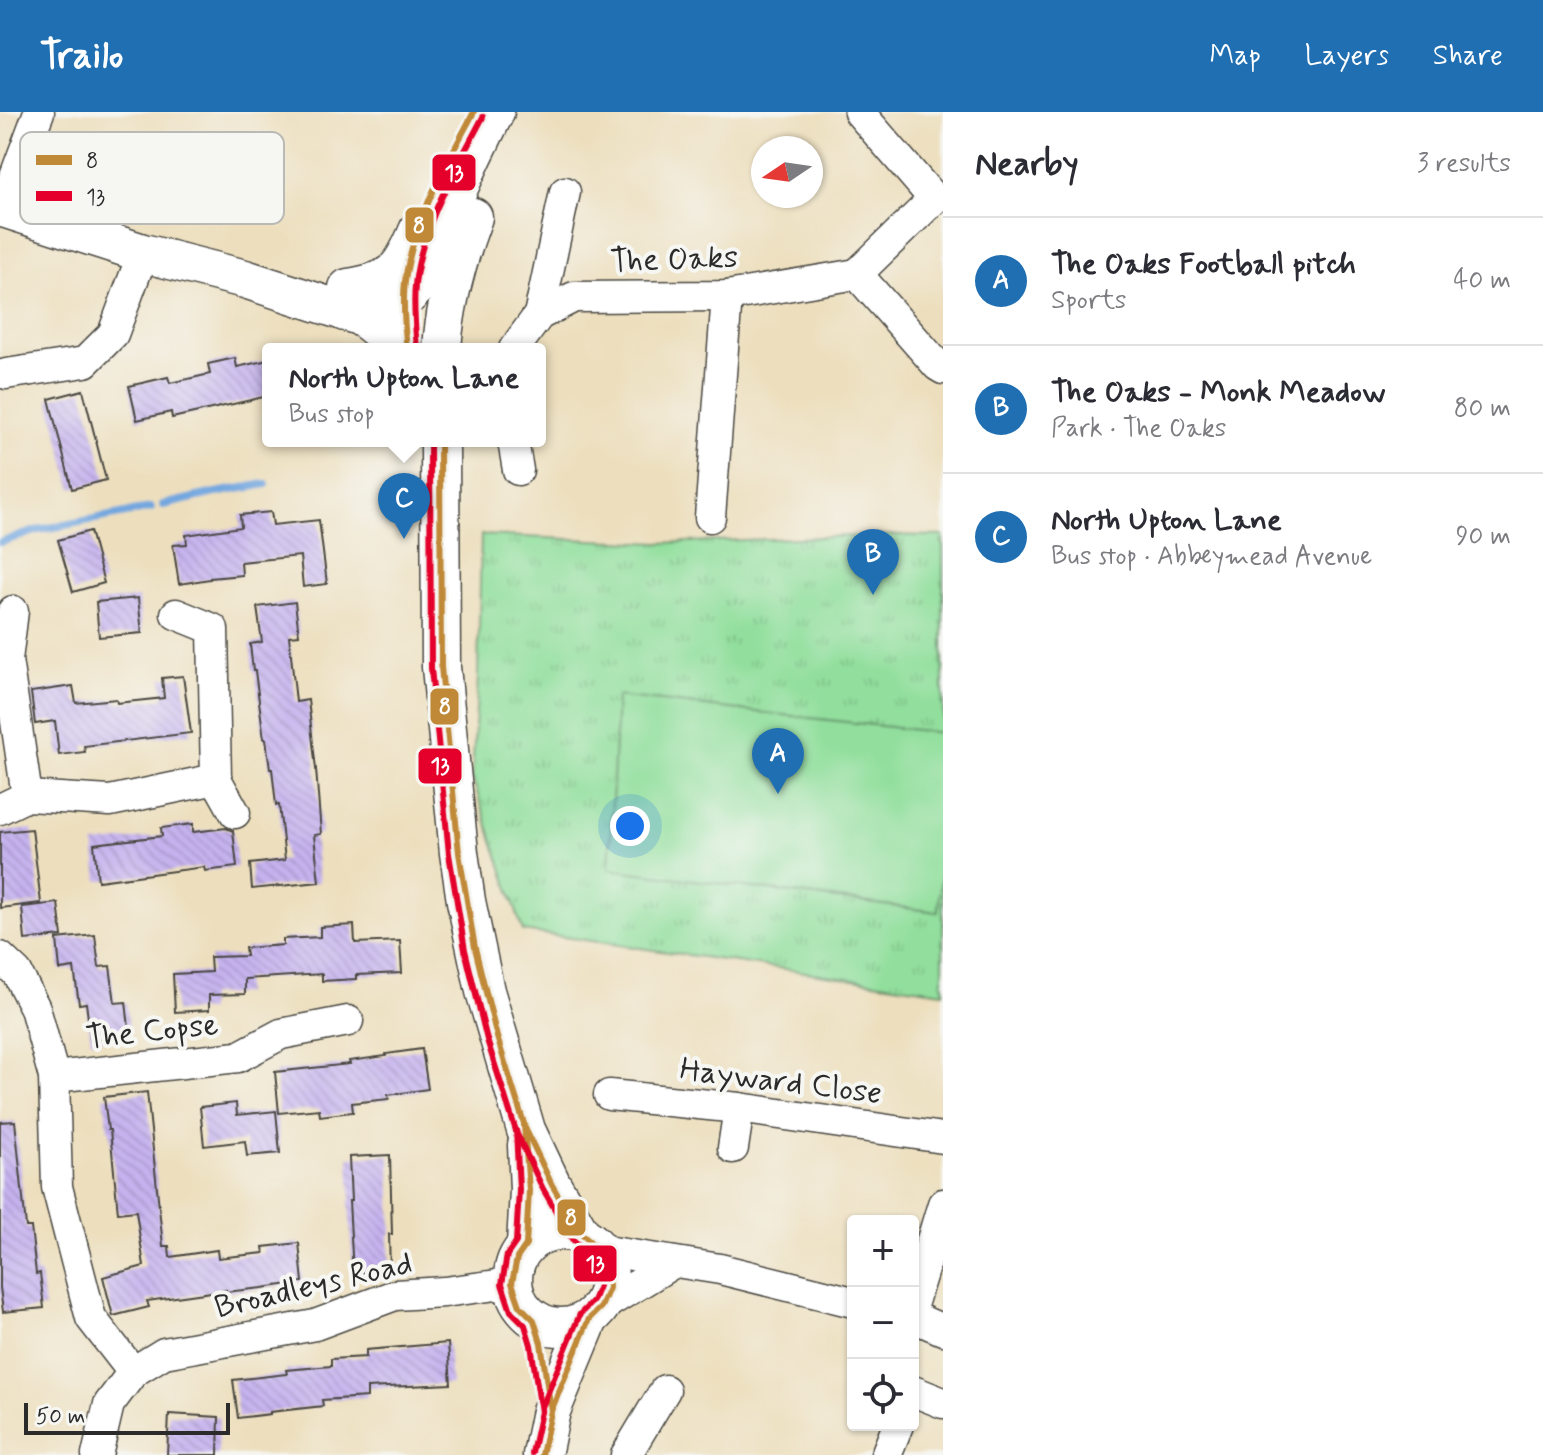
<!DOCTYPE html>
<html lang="en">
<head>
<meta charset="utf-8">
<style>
	:root { --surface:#fff; --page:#f2f2f3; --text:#2b2b33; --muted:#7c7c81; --line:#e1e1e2; --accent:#1f6fb2 }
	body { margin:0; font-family:Mynerve,sans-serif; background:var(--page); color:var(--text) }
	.controls { position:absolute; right:24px; bottom:24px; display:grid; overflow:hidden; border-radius:8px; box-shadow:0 2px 6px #0004 }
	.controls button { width:72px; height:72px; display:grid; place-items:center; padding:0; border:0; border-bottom:2px solid var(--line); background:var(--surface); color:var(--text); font:40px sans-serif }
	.compass { position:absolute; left:751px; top:24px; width:72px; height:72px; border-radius:50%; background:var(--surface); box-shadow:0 2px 6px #0004; rotate:257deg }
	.scale { position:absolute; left:24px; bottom:20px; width:206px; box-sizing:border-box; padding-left:8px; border:4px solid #2b2b2b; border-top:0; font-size:22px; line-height:28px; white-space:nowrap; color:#2b2b2b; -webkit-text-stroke:6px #f6f6f2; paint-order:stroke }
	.you { position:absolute; left:630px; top:714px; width:28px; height:28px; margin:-20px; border:6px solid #fff; border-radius:50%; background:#1a73e8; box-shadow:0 0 0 12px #1a73e833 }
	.badge { display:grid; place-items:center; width:52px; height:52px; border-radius:50%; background:var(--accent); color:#fff; font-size:26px; font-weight:700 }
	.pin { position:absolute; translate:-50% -66px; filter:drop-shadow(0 2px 4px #0008) }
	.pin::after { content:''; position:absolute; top:42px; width:28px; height:24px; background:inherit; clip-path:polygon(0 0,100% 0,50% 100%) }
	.popup { position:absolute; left:262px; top:231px; width:284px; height:104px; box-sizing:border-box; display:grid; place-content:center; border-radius:8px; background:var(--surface); filter:drop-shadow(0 2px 6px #0005); font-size:26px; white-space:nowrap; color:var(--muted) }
	.popup b { font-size:30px; color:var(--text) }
	.popup::after { content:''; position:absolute; left:50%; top:100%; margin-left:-16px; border:16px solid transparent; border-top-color:var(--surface) }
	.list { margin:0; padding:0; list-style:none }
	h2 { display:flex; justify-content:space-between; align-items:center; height:104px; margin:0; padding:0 32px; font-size:34px }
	h2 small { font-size:26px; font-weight:400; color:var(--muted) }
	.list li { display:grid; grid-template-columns:52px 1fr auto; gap:24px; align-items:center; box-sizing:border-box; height:128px; padding:0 32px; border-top:2px solid var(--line) }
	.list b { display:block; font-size:30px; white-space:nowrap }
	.list p { margin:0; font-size:26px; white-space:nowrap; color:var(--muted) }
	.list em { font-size:26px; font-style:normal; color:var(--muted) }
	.icon { flex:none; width:44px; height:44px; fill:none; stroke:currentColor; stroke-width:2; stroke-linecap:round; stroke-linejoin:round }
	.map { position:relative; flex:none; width:943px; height:1343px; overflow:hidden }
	header { display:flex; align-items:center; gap:48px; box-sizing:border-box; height:112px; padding:0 40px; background:var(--accent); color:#fff }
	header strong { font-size:38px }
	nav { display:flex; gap:44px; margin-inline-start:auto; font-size:28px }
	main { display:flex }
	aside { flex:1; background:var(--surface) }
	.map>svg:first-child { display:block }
	.grass { fill:url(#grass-tufts); stroke:#5e8564; stroke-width:2 }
	.pitch { fill:#92df9d; stroke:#5e8564; stroke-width:2 }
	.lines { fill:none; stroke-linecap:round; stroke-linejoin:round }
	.stream { stroke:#73a7df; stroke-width:8 }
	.building { fill:url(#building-back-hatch) }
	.minor-casing { stroke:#484641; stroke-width:33 }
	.tertiary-casing { stroke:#484641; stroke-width:41 }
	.minor { stroke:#fff; stroke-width:30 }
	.tertiary { stroke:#fff; stroke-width:38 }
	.bus-1-casing { stroke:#f6f6f2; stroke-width:12 }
	.bus-2-casing { stroke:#f6f6f2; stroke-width:12 }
	.bus-1 { stroke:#c08937; stroke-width:6 }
	.bus-2 { stroke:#e4002b; stroke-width:6 }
	.labels { text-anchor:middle; stroke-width:8; stroke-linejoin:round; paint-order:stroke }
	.street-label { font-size:32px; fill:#2b2b2b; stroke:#f6f6f2 }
	.key { fill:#f6f6f2; stroke:#b9b9b6; stroke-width:2 }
	.key-label { font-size:22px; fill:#2b2b2b }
	.line-badge { stroke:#f6f6f2; stroke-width:3 }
	.badge-label { font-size:22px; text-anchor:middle; font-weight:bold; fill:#fff }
</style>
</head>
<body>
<header>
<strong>Trailo</strong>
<nav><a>Map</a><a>Layers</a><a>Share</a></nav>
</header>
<main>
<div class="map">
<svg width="943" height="1343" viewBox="0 0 943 1343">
	<defs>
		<pattern id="grass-tufts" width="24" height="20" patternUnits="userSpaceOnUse" patternTransform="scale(2)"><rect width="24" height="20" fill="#92df9d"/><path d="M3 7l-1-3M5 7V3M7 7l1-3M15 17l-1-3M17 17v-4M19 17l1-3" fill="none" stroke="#7ec087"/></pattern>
		<pattern id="building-back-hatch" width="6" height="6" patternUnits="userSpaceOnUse" patternTransform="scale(2)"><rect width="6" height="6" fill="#c5b2ee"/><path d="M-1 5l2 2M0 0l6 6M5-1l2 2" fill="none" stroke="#a999cc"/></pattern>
	</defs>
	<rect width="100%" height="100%" fill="#f6f6f2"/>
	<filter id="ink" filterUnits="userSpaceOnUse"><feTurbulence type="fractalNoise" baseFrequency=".0125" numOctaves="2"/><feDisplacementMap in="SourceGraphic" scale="16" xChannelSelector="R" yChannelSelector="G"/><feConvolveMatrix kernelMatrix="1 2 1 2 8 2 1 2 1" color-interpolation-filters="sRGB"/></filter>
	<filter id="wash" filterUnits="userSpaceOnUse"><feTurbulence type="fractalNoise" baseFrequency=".006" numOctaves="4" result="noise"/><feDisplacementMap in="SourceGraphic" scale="32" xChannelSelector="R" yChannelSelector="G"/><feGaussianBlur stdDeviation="1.8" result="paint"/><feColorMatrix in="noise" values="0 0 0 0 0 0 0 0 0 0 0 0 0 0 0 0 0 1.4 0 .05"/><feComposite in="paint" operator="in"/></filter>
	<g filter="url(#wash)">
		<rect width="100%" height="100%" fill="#eddfbe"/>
		<polygon class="grass" points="481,423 658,431 881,423 943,424 943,880 523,819 472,665 478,565"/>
		<polygon class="pitch" points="617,584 943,621 943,743 938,800 609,757"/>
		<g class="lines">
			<g class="stream">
				<polyline points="163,393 215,381 266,372"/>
				<polyline points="1,430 39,418 151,396"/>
			</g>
		</g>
		<g id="blocks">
			<g class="building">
				<polygon points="235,246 237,255 268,248 268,284 172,306 171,300 137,308 129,274 168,265 170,271 210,262 208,252"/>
				<polygon points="83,278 106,368 72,377 49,287"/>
				<polygon points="271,400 273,413 319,408 327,472 303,475 300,444 241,450 242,463 210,466 210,467 179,472 173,433 187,432 186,423 241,415 240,403"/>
				<polygon points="90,419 104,471 73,480 58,428"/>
				<polygon points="138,486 142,521 99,525 96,490"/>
				<polygon points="295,490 299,523 289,524 296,590 308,588 316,657 321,722 314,723 319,770 252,777 250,752 285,748 279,693 276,693 272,657 270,657 266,627 264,627 255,559 253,559 250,532 262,530 257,495"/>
				<polygon points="183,564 191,621 84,634 85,640 59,643 55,609 35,612 31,580 73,574 76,591 116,587 117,591 164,586 162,566"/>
				<polygon points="193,712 193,720 226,716 233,719 237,755 205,759 204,755 98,769 94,732 162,724 161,716"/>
				<polygon points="32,717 41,791 0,796 0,720"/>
				<polygon points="58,791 62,824 25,828 22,795"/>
				<polygon points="354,813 355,831 400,829 402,861 356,863 356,867 322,869 322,862 245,867 245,882 209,883 209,898 175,900 173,862 211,860 210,845 246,844 245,836 283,833 283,827 320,825 320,815"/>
				<polygon points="95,823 99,855 110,854 115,891 126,890 130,924 91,929 86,891 79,892 74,856 60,858 57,827"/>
				<polygon points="422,937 428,977 388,983 389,987 352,991 353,1000 320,1004 319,997 279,1001 275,960 350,952 349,949 386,944 386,942"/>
				<polygon points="147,980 163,1134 169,1134 170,1145 217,1138 218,1146 264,1141 263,1135 299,1131 303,1170 262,1176 226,1180 226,1178 147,1189 149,1195 113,1204 103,1165 144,1154 136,1099 118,1101 110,1018 108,1018 104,985"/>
				<polygon points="236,991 237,1003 276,999 280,1041 247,1044 245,1029 204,1034 200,995"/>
				<polygon points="15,1009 26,1115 31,1115 36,1162 40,1161 44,1196 3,1200 0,1175 0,1010"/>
				<polygon points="390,1043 392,1122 389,1122 390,1159 353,1161 349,1089 351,1089 349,1045"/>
				<polygon points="448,1231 451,1272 367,1276 367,1285 322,1288 323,1294 270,1300 270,1302 238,1306 233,1268 287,1262 286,1258 331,1254 331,1247 366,1245 366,1238"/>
				<polygon points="169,1302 219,1305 218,1343 167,1343"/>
			</g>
		</g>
	</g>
	<g filter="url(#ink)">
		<use href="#blocks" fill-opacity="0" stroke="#484641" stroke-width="2"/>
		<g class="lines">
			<defs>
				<g id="minor">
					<polyline points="3,96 39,0"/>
					<polyline points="857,162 934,87 859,0"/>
					<polyline points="539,203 565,80"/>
					<polyline points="514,237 539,203 574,185 727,184 857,162 938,254 943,257"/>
					<polyline points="6,262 85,250 113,222 143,141"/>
					<polyline points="513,329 518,358"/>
					<polyline points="710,405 727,184"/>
					<polyline points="13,499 7,548 27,684"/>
					<polyline points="216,667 235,701"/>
					<polyline points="0,697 27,684 110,689 216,667 213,517 176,502"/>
					<polyline points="0,845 17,861 35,896 54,965 57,1075 91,1206 133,1260"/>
					<polyline points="54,965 238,945 281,922 348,909"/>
					<polyline points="609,983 739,996 943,1026"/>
					<polyline points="733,1036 739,996"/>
					<polyline points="600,1138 720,1157 853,1190"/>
					<polyline points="913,1190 943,1092"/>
					<polyline points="601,1195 673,1151"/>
					<polyline points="913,1205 943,1218"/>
					<polyline points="913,1279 943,1291"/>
					<polyline points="97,1343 109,1292 133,1260 164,1241 315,1213 395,1183 444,1180 512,1171"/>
					<polyline points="626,1343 665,1278"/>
					<polyline points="886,1343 898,1313"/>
				</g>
				<g id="tertiary">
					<path d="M0 95 143 141 245 167 359 204C374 213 385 222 395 237"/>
					<path d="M348 176C392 169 401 160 418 119"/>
					<path d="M345 200C364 201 389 199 404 187 430 167 441 118 453 89 466 59 480 29 495 0"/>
					<path d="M442 237C445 191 457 148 473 105"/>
					<polyline points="440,329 441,555 459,741 466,789 485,879 526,1018 552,1073 581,1122"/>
					<circle cx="561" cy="1167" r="48"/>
					<polyline points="526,1133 529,1078 527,1033"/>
					<polyline points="542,1343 551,1299 589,1207"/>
				</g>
			</defs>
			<use href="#minor" class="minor-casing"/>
			<use href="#tertiary" class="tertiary-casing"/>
			<use href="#minor" class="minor"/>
			<use href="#tertiary" class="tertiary"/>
			<defs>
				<g id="bus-1">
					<path d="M407 237C404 212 402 187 406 162 416 104 447 51 474 0"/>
					<polyline points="440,329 441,555 459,741 475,836 497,925 526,1018 552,1073 581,1122 600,1138 608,1157 609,1176 601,1195 589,1207 551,1299 542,1343"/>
					<polyline points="524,1013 529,1078 526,1133 517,1146 512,1171 520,1194 534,1208 541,1231 551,1299 546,1323"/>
				</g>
				<g id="bus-2">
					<path d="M417 236C415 215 413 194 415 173 421 113 456 57 483 5"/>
					<polyline points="430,329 431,556 449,742 465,838 487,928 517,1022 543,1077 572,1127 592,1144 598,1159 599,1174 593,1189 580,1202 542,1295 532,1341"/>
					<polyline points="516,1018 519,1078 516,1130 507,1143 502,1172 511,1199 525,1213 531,1233 541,1300"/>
				</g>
			</defs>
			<use href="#bus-1" class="bus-1-casing"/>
			<use href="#bus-2" class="bus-2-casing"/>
			<use href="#bus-1" class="bus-1"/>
			<use href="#bus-2" class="bus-2"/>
		</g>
	</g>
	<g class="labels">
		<g class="street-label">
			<text transform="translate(674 146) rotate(-2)" y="11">The Oaks</text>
			<text transform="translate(152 918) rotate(-6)" y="11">The Copse</text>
			<text transform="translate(781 968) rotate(7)" y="11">Hayward Close</text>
			<text transform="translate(313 1172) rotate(-13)" y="11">Broadleys Road</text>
		</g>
	</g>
	<rect x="20" y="20" width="264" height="92" rx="12" class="key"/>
	<rect x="36" y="43" width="36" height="10" fill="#c08937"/>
	<rect x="36" y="79" width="36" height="10" fill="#e4002b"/>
	<g class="key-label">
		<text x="86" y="56">8</text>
		<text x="86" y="92">13</text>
	</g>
	<g class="line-badge">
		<rect x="431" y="41" width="46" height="39" rx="8" fill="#e4002b"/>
		<rect x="404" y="94" width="31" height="38" rx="8" fill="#c08937"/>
		<rect x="429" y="575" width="31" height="39" rx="8" fill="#c08937"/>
		<rect x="417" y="635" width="46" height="38" rx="8" fill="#e4002b"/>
		<rect x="556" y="1086" width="31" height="39" rx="8" fill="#c08937"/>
		<rect x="572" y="1132" width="46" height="39" rx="8" fill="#e4002b"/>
	</g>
	<g class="badge-label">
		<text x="454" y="68">13</text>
		<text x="419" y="121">8</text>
		<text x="445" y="602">8</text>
		<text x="440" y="661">13</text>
		<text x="571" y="1113">8</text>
		<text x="595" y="1159">13</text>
	</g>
</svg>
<div class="controls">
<button>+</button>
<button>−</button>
<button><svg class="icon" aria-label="locate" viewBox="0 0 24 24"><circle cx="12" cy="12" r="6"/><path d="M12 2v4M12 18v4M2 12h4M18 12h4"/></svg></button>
</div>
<svg class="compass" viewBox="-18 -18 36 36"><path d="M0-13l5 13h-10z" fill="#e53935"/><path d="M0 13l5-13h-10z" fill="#7c7c81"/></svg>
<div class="scale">50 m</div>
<div class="you"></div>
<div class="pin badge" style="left:778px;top:682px">A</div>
<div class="pin badge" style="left:873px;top:483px">B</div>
<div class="pin badge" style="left:404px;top:427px">C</div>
<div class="popup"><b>North Upton Lane</b>Bus stop</div>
</div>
<aside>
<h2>Nearby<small>3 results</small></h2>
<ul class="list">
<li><span class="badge">A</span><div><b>The Oaks Football pitch</b><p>Sports</p></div><em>40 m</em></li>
<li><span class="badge">B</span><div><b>The Oaks - Monk Meadow</b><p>Park · The Oaks</p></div><em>80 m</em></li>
<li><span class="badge">C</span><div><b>North Upton Lane</b><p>Bus stop · Abbeymead Avenue</p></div><em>90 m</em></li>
</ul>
</aside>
</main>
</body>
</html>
